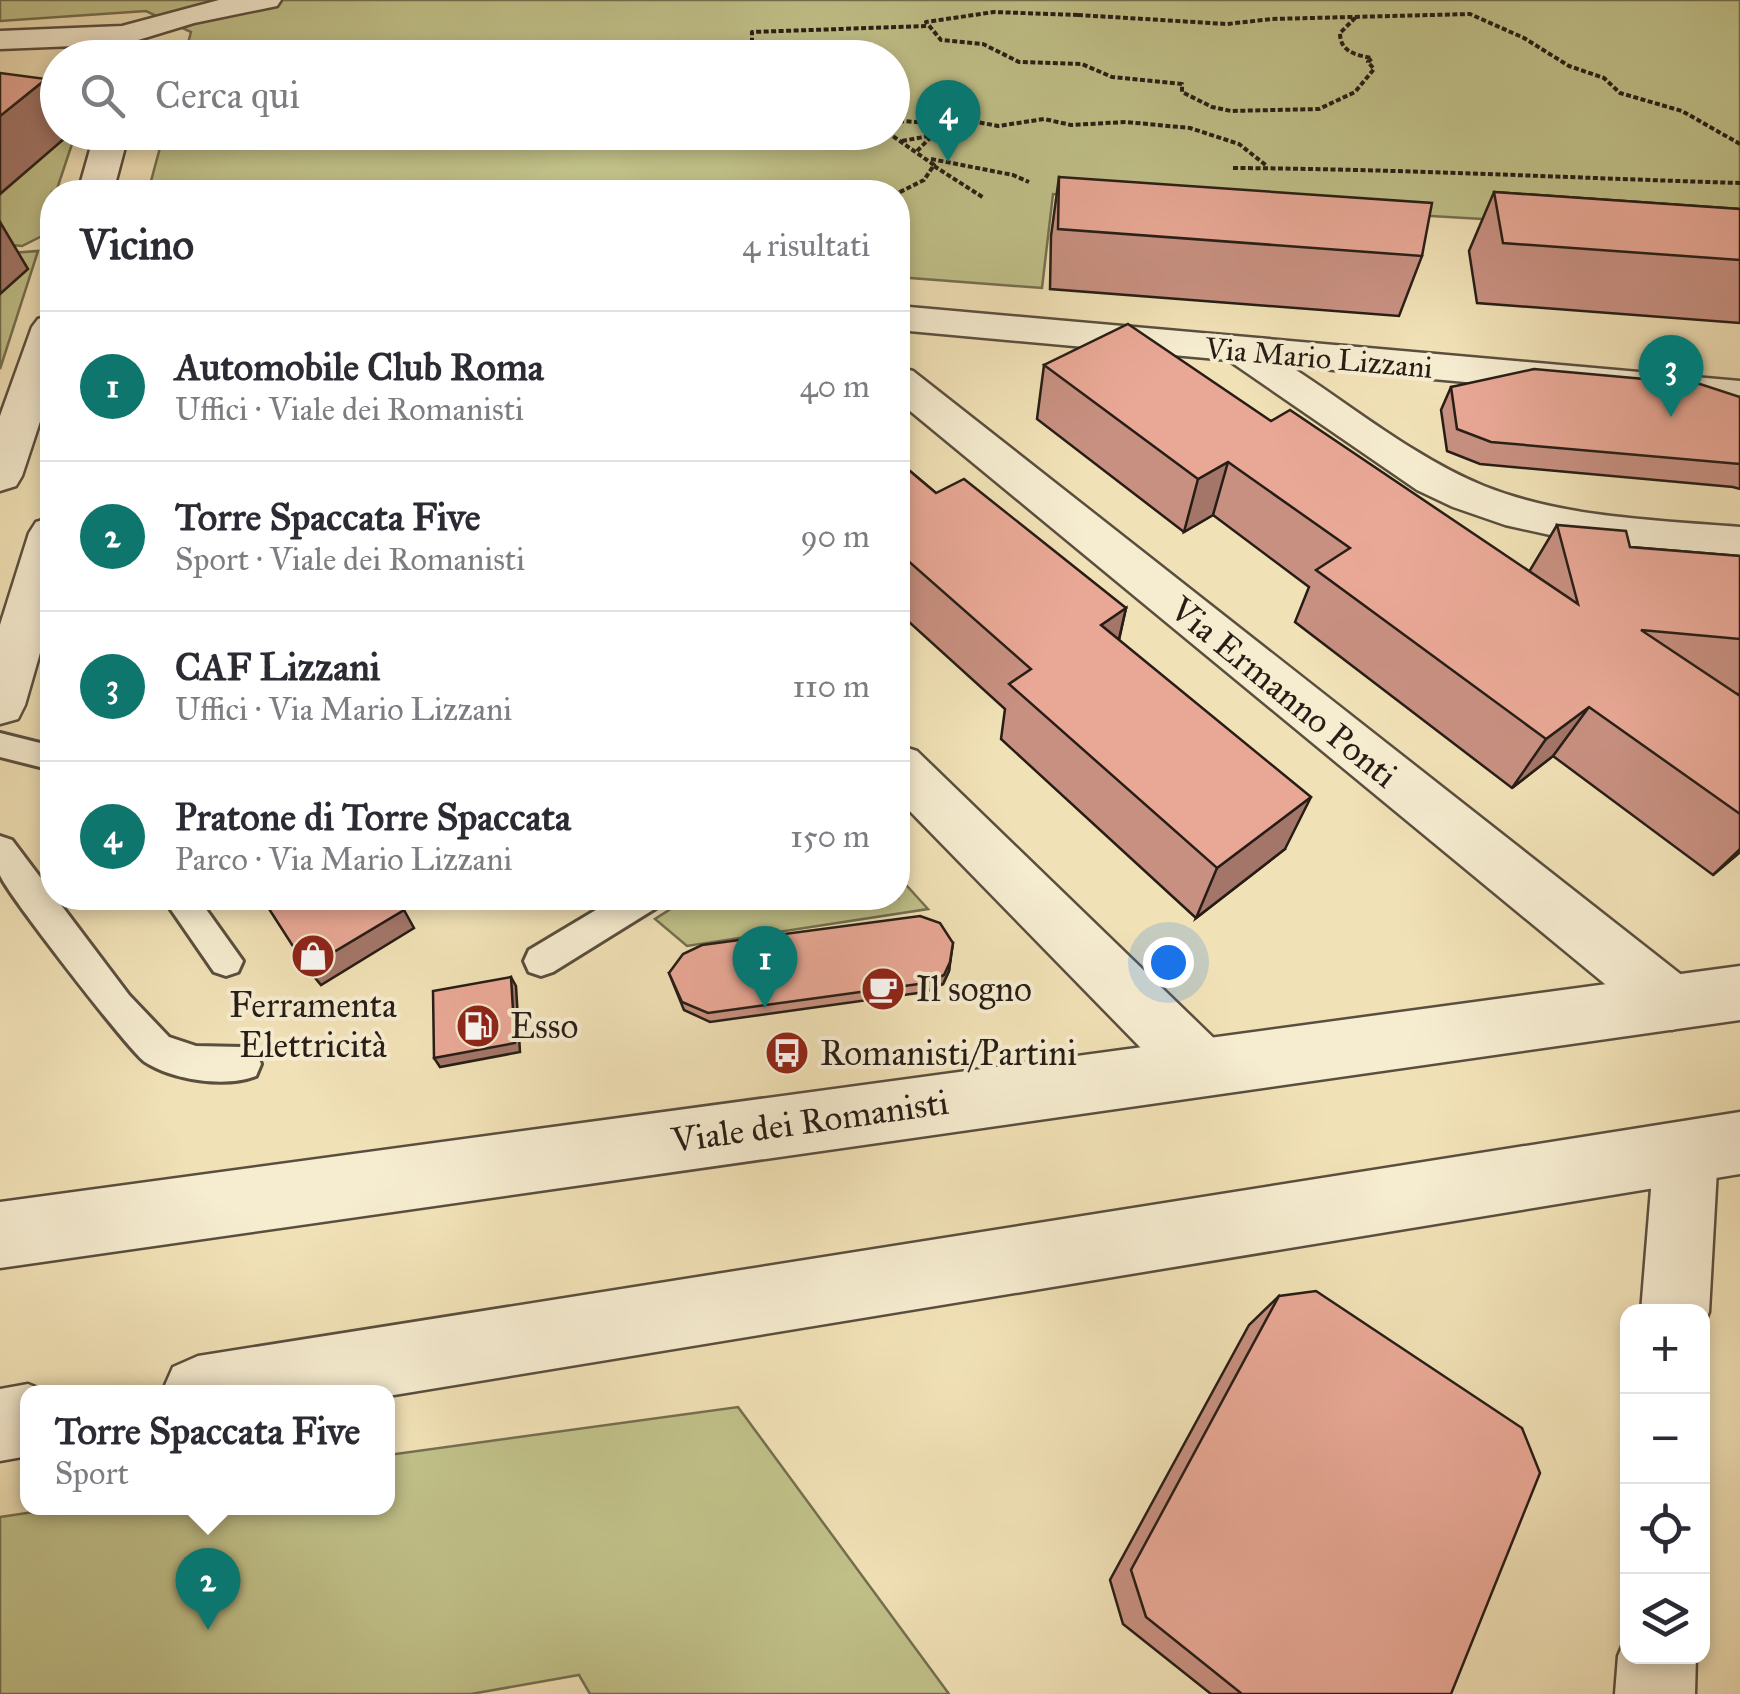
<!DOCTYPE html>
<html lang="it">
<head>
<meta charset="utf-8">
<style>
	:root { --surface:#fff; --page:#f7f7f7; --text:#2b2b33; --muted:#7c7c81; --line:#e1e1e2; --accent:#0f766e }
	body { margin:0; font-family:"IM FELL Great Primer",serif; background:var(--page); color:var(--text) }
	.controls { position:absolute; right:30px; bottom:30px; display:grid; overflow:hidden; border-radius:20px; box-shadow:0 5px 15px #0003 }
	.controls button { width:90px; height:90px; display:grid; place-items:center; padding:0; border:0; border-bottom:2px solid var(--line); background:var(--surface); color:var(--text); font:50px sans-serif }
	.you { position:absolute; left:1168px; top:962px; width:35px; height:35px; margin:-25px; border:8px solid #fff; border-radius:50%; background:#1a73e8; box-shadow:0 0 0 15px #1a73e833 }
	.badge { display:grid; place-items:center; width:65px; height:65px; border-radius:50%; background:var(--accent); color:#fff; font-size:32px; font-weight:700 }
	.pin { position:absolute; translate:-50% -82px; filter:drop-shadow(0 2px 5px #0008) }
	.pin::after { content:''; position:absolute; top:52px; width:35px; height:30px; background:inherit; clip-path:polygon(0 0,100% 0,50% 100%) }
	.popup { position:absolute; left:20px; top:1385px; width:375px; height:130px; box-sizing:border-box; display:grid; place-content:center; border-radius:20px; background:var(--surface); filter:drop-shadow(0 2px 8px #0005); font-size:32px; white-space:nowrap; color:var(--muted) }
	.popup b { font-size:38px; color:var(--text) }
	.popup::after { content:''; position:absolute; left:50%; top:100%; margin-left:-20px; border:20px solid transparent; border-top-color:var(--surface) }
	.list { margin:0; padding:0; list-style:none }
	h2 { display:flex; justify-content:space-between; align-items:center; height:130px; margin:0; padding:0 40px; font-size:42px }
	h2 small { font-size:32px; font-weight:400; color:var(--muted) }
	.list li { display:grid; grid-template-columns:65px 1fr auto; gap:30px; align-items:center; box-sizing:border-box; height:150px; padding:0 40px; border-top:2px solid var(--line) }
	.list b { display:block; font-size:38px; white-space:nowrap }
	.list p { margin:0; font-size:32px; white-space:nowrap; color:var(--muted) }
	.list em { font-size:32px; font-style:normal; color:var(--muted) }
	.icon { flex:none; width:55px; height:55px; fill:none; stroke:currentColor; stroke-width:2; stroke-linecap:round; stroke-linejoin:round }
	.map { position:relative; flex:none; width:1740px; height:1694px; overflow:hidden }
	.search { position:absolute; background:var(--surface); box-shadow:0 5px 15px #0003; left:40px; top:40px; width:870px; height:110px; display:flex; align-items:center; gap:25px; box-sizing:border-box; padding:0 35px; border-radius:55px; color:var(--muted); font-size:38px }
	.panel { position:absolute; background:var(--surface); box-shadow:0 5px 15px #0003; left:40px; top:180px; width:870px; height:730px; border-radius:40px }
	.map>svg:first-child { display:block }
	.green { fill:#c1c189; stroke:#746f50; stroke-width:2.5 }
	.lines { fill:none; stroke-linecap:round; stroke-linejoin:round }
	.service-casing { stroke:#5a4e3e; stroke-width:6 }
	.minor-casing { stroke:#5a4e3e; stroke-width:5 }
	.tertiary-casing { stroke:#5a4e3e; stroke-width:5 }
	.path { stroke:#271d16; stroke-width:4; stroke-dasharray:5 2.5; stroke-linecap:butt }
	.service { fill:#f6ecd0; fill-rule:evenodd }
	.minor { fill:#f6ecd0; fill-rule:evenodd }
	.tertiary { fill:#f6ecd0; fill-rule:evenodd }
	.wall { fill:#c89081; stroke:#271d16; stroke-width:2.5 }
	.shaded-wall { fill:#a37669; stroke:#271d16; stroke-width:2.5 }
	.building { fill:#e9a896; stroke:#271d16; stroke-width:2.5 }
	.labels { text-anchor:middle; stroke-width:8; stroke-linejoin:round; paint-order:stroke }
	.far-street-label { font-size:30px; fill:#271d16; stroke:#f6ecd0 }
	.street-label { font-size:35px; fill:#271d16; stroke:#f6ecd0 }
	.poi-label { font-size:35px; fill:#271d16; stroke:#f6ecd0; text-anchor:start }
</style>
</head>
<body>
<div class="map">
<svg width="1740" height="1694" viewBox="0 0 1740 1694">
	<rect width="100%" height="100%" fill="#f1e1b6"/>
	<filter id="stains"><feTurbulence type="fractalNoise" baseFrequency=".002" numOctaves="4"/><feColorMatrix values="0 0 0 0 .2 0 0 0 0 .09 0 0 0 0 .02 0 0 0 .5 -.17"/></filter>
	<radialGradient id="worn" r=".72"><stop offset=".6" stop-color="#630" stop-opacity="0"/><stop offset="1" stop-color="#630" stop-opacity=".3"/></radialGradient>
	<g class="green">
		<polygon points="0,0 1740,0 1740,234 1053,194 1042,288 898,277 898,192 148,192 164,133 892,132 892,58 184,58 191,32 146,11 0,21"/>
		<polygon points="75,135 56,192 52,192 42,236 22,246 0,244 0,194 64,136"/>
		<polygon points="38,251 0,369 0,294 11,253"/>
		<polygon points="898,876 928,909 687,946 655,919 688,898 898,898"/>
		<polygon points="738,1407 949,1694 590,1694 579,1675 471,1694 0,1694 0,1517 60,1508 388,1508 388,1455"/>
	</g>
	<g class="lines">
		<defs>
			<g id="service">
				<polygon points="0,733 52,746 52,770 0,757"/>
				<path d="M0 836 12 840 129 995 169 1037 196 1046 243 1047 256 1052 261 1064 256 1076C225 1088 173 1080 145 1062 130 1052 5 891 0 875 0 864 0 847 0 836Z"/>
				<polygon points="163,898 198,898 243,961 238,972 226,976 214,972"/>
				<polygon points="616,898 661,898 656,908 553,972 541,976 529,972 524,961 529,950"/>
			</g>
			<g id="minor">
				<polygon points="219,0 281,0 277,6 194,23 125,44 0,49 0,31 122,26"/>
				<polygon points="95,132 129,132 113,192 78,192"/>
				<path d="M898 306 1740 381V407L1290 366C1352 406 1415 458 1484 486 1564 518 1655 520 1740 527V559L1582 542 1505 525 1453 507 1417 490 1228 360 898 330Z"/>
				<polygon points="52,315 52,385 22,476 16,486 0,491 0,416 32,327 38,319"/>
				<polygon points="898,367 913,371 1693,984 1702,1003 1693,1022 1672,1030 1651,1022 898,401"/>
				<polygon points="52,517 52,611 25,705 18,719 0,724 0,625 29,533 36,522"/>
				<polygon points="898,745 917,751 1223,1047 1232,1067 1223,1087 1201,1096 1179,1087 898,799"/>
				<polygon points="1686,1121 1709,1130 1718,1152 1709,1312 1702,1329 1702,1312 1641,1312 1654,1152 1663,1130"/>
				<polygon points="1628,1632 1628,1656 1696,1656 1695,1694 1615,1694 1618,1656"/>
			</g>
			<g id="tertiary">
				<polygon points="1740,966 1740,1020 0,1268 0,1202"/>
				<polygon points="1740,1112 1740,1174 388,1396 388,1392 162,1392 173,1367 198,1356"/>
				<polygon points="28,1384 48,1392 28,1392 28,1456 0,1461 0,1389"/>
			</g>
		</defs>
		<use href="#service" class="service-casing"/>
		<use href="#minor" class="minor-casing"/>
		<use href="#tertiary" class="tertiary-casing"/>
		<g class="path">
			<path d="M1078 15 994 12 926 22 941 40 983 44 1019 62 1082 64 1112 77 1182 84V92L1212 107 1231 111 1319 109 1355 92 1374 69 1368 62 1372 58C1356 55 1340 52 1340 33L1356 17"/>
			<polyline points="1078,15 1227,24 1272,19 1470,14 1524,38 1569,66 1604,78 1620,93 1682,111 1740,144"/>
			<polyline points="769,58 752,42 752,32 928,26"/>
			<polyline points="892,124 902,121 944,124 956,118 998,126 1044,119 1071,125 1126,122 1190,128 1239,144 1267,166"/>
			<polyline points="887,132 934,165 924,180 898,193"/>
			<polyline points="902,141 929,136"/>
			<polyline points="917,151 944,124"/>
			<polyline points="931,159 1013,175 1029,182"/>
			<polyline points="934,166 984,198"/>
			<path d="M1233 168C1402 169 1571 178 1740 183"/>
		</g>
		<use href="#service" class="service"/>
		<use href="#minor" class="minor"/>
		<use href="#tertiary" class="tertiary"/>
	</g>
	<g class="wall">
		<polygon points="1059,177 1422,256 1399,316 1050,289 1051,236"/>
		<polygon points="1494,192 1740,209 1740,323 1477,303 1469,251"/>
		<polygon points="1044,365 1271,421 1529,572 1557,525 1630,547 1740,556 1740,694 1736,694 1740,696 1740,852 1713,875 1553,756 1512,788 1295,622 1309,587 1213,515 1184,532 1037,419"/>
		<polygon points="1451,387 1740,397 1740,489 1733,487 1480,464 1447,451 1441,410"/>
		<polygon points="898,461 936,493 1126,608 1119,640 1285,849 1196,918 1001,739 1005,709 898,612"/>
		<polygon points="953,943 949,971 943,984 925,992 710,1022 684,1010 669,973"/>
		<polygon points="1279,1296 1451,1694 1211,1694 1123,1624 1110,1580 1249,1325"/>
	</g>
	<g class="shaded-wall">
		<polygon points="46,79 58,102 58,132 72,132 0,194 0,116"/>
		<polygon points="0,222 28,269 0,294"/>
		<polygon points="1228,462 1213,515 1184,532 1198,479"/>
		<polygon points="1126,608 1113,665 1101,625"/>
		<polygon points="1589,707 1553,756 1512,788 1546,739"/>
		<polygon points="1311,797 1285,849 1196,918 1217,868"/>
		<polygon points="1740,849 1740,852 1713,875"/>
		<polygon points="404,910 414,928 321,985 307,968"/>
		<polygon points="950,962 949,971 943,984 925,992 926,983"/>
		<polygon points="511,977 516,986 520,1052 440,1067 434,1058"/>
	</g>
	<g class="building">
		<polygon points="0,73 46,79 0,116"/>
		<polygon points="1059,177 1432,203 1422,256 1058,229"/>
		<polygon points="1494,192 1740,209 1740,260 1503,243"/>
		<polygon points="1128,324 1271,421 1290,410 1578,604 1557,525 1626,531 1630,547 1740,556 1740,639 1641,630 1740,696 1740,814 1589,707 1546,739 1316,570 1350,548 1228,462 1198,479 1044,365"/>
		<polygon points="1534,369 1700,384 1740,397 1740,464 1491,442 1457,429 1451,387"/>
		<polygon points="898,461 936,493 964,479 1126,608 1101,625 1311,797 1217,868 1009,684 1031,669 898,552"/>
		<polygon points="262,898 394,898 404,910 307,968"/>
		<polygon points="920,916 940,923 953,943 950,962 944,975 926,983 708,1013 682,1002 669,973 683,954 702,945"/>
		<polygon points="511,977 515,1043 434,1058 433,991"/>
		<polygon points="1316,1291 1522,1428 1540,1473 1451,1694 1242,1694 1146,1617 1131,1570 1279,1296"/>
	</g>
	<defs>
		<symbol id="shop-disc" viewBox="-11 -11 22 22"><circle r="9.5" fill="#8f2418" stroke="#f6ecd0"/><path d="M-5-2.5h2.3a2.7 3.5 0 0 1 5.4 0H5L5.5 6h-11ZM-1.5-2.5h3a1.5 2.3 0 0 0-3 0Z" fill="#fff"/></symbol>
		<symbol id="cafe-disc" viewBox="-11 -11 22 22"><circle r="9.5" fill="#8f2418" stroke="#f6ecd0"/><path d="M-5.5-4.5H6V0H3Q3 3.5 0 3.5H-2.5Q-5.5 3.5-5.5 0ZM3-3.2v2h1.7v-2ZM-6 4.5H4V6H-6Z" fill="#fff"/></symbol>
		<symbol id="fuel-disc" viewBox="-11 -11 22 22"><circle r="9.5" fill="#8f2418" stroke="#f6ecd0"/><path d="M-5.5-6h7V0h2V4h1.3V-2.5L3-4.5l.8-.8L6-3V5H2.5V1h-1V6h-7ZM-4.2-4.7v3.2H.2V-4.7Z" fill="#fff"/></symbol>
		<symbol id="bus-disc" viewBox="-11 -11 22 22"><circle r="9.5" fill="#8f2418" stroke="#f6ecd0"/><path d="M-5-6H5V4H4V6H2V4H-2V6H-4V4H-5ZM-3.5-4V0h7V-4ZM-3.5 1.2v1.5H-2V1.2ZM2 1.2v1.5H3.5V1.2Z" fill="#fff"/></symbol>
	</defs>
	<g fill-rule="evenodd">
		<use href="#shop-disc" x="288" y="931" width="50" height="50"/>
		<use href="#cafe-disc" x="858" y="964" width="50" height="50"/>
		<use href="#fuel-disc" x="453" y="1001" width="50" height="50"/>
		<use href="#bus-disc" x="762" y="1028" width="50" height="50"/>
	</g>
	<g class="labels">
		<g class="far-street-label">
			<text transform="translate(1319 358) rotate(5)" y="10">Via Mario Lizzani</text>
		</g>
		<g class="street-label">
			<text transform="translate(1284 692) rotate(39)" y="12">Via Ermanno Ponti</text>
			<text transform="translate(810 1121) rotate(-8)" y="12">Viale dei Romanisti</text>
		</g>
		<g class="poi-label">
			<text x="916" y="1001">Il sogno</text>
			<text x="313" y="1017" text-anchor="middle">Ferramenta<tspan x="313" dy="40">Elettricità</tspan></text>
			<text x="510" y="1038">Esso</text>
			<text x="820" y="1065">Romanisti/Partini</text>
		</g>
	</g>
	<rect width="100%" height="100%" filter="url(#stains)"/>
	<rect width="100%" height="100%" fill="url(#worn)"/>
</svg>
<div class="controls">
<button>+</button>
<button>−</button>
<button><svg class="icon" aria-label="locate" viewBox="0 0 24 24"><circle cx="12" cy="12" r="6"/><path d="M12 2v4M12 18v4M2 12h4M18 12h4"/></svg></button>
<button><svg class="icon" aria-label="layers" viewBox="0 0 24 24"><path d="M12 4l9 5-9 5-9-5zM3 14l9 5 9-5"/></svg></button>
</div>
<div class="you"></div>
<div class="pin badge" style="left:765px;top:1008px">1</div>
<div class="pin badge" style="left:208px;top:1630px">2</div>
<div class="popup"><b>Torre Spaccata Five</b>Sport</div>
<div class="pin badge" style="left:1671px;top:417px">3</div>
<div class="pin badge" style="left:948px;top:162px">4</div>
<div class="search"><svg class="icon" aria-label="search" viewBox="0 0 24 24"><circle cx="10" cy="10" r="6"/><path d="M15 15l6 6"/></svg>Cerca qui</div>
<section class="panel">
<h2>Vicino<small>4 risultati</small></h2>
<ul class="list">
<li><span class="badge">1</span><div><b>Automobile Club Roma</b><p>Uffici · Viale dei Romanisti</p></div><em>40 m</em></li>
<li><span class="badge">2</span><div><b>Torre Spaccata Five</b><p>Sport · Viale dei Romanisti</p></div><em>90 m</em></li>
<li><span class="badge">3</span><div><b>CAF Lizzani</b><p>Uffici · Via Mario Lizzani</p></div><em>110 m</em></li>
<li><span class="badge">4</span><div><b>Pratone di Torre Spaccata</b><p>Parco · Via Mario Lizzani</p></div><em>150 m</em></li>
</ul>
</section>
</div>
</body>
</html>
